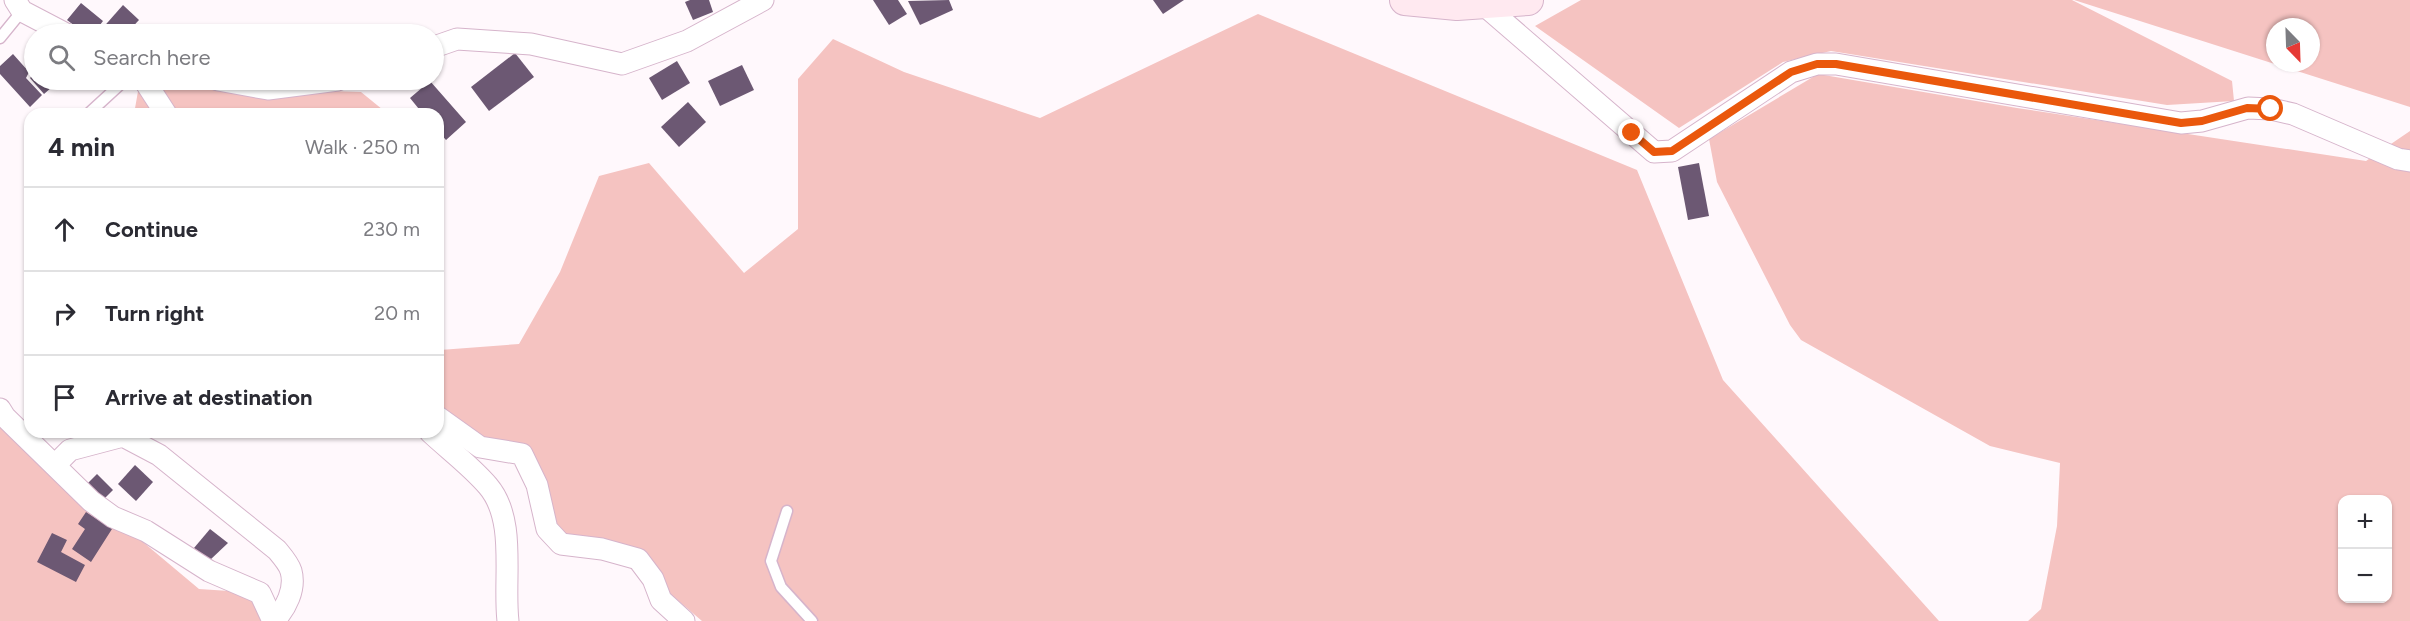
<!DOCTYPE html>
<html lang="en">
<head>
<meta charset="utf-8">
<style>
	:root { --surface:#fff; --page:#f2f2f3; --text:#2b2b33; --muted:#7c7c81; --line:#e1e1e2 }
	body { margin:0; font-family:Figtree,sans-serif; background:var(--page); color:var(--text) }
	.controls { position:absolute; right:18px; bottom:18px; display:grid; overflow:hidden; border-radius:12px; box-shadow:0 2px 4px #0004 }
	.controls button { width:54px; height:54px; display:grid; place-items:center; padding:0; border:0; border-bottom:2px solid var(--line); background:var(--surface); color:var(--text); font:30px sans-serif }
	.compass { position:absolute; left:2266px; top:18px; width:54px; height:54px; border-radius:50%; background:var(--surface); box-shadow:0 2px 4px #0004; rotate:157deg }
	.stop { position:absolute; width:18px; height:18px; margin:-14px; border:4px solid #ea580c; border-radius:50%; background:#fff }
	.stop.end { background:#ea580c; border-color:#fff; box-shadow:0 2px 6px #0008 }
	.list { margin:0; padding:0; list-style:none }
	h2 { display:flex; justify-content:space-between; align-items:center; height:78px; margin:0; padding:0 24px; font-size:26px }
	h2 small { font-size:20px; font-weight:400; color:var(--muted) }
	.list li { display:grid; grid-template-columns:39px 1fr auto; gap:18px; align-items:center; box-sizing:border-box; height:84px; padding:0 24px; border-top:2px solid var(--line) }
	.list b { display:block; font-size:22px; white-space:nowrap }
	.list em { font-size:20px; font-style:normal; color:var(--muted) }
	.icon { flex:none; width:33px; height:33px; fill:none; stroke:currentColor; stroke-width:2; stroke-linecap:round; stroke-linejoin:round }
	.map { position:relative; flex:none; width:2410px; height:621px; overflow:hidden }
	.search { position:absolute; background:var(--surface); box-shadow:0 2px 4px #0004; left:24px; top:24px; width:420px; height:66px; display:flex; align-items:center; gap:15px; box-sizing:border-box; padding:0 21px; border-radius:33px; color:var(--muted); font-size:22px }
	.panel { position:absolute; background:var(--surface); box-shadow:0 2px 4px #0004; left:24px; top:108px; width:420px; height:330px; border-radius:18px }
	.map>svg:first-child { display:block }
	.green { fill:#f5c3c1; fill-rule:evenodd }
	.building { fill:#6c5873 }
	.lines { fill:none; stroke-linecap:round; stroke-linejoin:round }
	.lane-casing { stroke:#d6b4cb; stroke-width:13 }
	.street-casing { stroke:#d6b4cb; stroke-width:23 }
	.secondary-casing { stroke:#d6b4cb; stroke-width:32 }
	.lane { stroke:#fff; stroke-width:10 }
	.street { stroke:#fff; stroke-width:21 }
	.secondary { stroke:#ffe9f0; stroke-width:30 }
	.route { stroke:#ea580c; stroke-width:8 }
</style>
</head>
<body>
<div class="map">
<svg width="2410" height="621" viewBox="0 0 2410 621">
	<rect width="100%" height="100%" fill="#fff8fc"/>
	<g class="green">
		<polygon points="1581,0 2072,0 2232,81 2234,101 2167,105 1831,51 1783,62 1679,128 1535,26"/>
		<path d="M2074 0H2410V107ZM2275 27H2311V63H2275Z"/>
		<polygon points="1258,14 1637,170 1723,380 1939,621 702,621 653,579 547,529 522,454 438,425 440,350 519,344 560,272 599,176 649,163 744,273 798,229 798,79 833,39 904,72 1040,118"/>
		<path d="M1818 74 2017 108 2366 161 2410 131V621H2028L2041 609 2057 526 2060 463 1990 446 1801 340 1790 325 1717 182 1709 139ZM2342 500H2388V598H2342Z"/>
		<polygon points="140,80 218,80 268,89 361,92 388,114 134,114"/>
		<polygon points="0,407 75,485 199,589 260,593 263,621 0,621"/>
	</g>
	<g class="building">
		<polygon points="690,0 709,0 713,12 693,20 685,2"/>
		<polygon points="873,0 898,0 907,14 889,25"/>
		<polygon points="949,0 953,10 920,25 908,1"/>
		<polygon points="1153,0 1184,0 1163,14"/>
		<polygon points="81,3 103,21 93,34 82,25 79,29 67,20"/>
		<polygon points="123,5 139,20 126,34 103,34 100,31"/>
		<polygon points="515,53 534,77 489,111 471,87"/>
		<polygon points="13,54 29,72 26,78 42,95 30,107 0,74 0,66"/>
		<polygon points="677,61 690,83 662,100 649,78"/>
		<polygon points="742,65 754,90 720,106 708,81"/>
		<polygon points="34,74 34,80 60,80 44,94 30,78"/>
		<polygon points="430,81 466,122 446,140 438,131 438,114 423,114 410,98"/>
		<polygon points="688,102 706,122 679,147 661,127"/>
		<polygon points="1699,163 1709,216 1688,220 1678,167"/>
		<polygon points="135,465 153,482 136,501 118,484"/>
		<polygon points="97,474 113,490 103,500 87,484"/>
		<polygon points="86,512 112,529 91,562 72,549 85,529 78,524"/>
		<polygon points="210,529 228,543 210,560 194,548"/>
		<polygon points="52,533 67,540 61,552 85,565 76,582 37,562"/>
	</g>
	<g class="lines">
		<defs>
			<g id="lane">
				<polyline points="0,38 22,11"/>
				<polyline points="88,114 125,80"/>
				<polyline points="787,511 771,561 781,587 812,621"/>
			</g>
			<g id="street">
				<polyline points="15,0 22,11 66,34"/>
				<polyline points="1484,5 1654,152 1672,151 1791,72 1817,64 1836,64 2181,123 2202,121 2248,108 2271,109 2293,114 2398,159 2410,161"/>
				<polyline points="434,47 457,39 531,44 622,64 687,41 763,0"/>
				<polyline points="144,80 166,114"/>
				<polyline points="218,80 268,89 338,80"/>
				<polyline points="0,409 5,417 91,501 113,517 146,531 209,571 260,593 273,621"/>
				<polyline points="438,417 480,447 522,454 537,485 547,529 561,544 602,549 638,559 653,579 661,600 684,621"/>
				<path d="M430 432C448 449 471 466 488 486 517 520 503 579 508 621"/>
				<path d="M55 465 70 450 123 436 159 455 277 550C282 556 289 564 291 571 296 589 286 608 274 621"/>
			</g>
			<polyline id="secondary" points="1405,0 1457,5 1528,0"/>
		</defs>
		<use href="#lane" class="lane-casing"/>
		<use href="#street" class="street-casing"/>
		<use href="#secondary" class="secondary-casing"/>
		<use href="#lane" class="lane"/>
		<use href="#street" class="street"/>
		<use href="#secondary" class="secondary"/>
	</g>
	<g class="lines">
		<polyline class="route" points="1632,133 1654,152 1672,151 1791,72 1817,64 1836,64 2181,123 2202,121 2247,108 2271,109"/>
	</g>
</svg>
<div class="controls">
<button>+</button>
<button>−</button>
</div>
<svg class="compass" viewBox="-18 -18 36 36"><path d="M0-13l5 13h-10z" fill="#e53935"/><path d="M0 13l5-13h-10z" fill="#7c7c81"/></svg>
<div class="stop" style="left:2271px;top:109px"></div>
<div class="stop end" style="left:1632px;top:133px"></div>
<div class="search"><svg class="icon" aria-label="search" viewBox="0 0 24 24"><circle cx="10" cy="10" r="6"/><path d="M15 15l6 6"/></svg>Search here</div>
<section class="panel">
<h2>4 min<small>Walk · 250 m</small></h2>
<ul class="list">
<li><svg class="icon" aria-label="ahead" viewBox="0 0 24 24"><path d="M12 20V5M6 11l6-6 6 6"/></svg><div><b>Continue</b></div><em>230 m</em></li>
<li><svg class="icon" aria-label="right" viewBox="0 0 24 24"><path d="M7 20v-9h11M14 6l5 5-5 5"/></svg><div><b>Turn right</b></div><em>20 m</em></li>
<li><svg class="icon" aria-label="arrive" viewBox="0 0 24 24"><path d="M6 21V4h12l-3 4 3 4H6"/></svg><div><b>Arrive at destination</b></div></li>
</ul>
</section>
</div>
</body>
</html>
